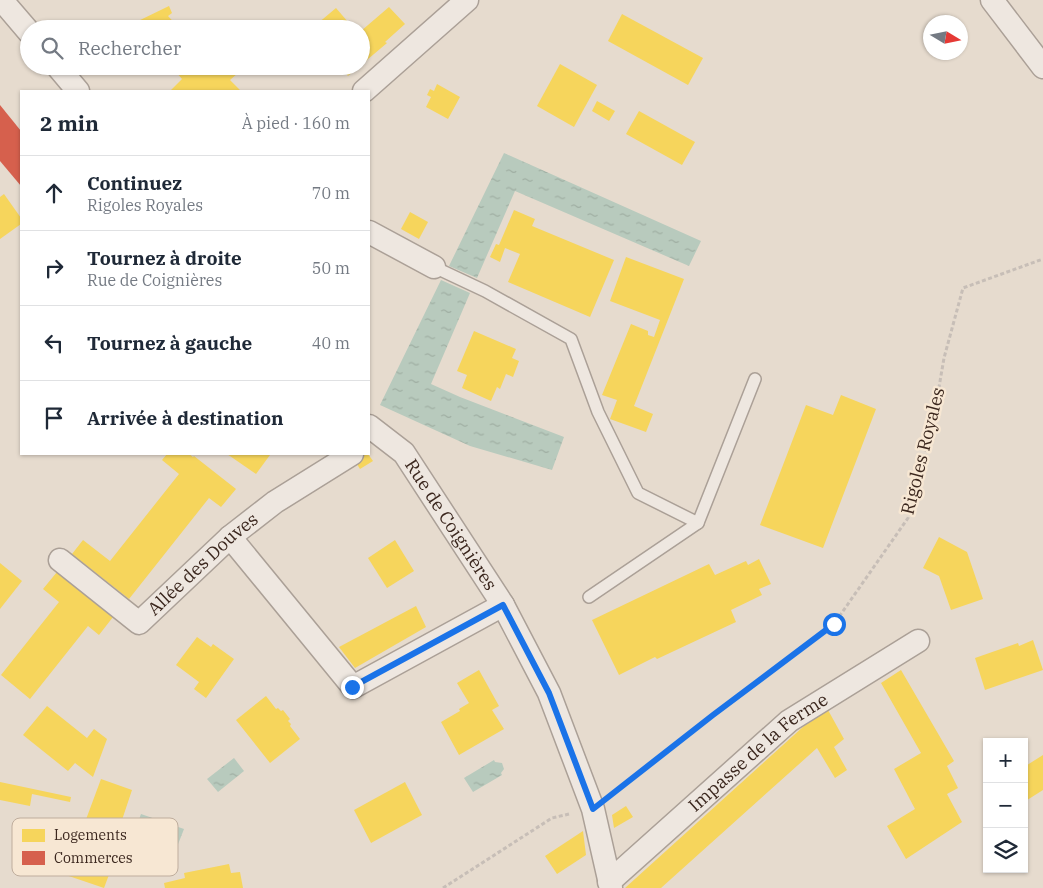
<!DOCTYPE html>
<html lang="fr">
<head>
<meta charset="utf-8">
<style>
	:root { --surface:#fff; --page:#f6f6f7; --text:#1f2937; --muted:#747a83; --line:#e0e1e3 }
	body { margin:0; font-family:"IBM Plex Serif",serif; background:var(--page); color:var(--text) }
	.controls { position:absolute; right:15px; bottom:15px; display:grid; overflow:hidden; border-radius:0px; box-shadow:0 1px 4px #0004 }
	.controls button { width:45px; height:45px; display:grid; place-items:center; padding:0; border:0; border-bottom:1px solid var(--line); background:var(--surface); color:var(--text); font:25px sans-serif }
	.compass { position:absolute; left:923px; top:15px; width:45px; height:45px; border-radius:50%; background:var(--surface); box-shadow:0 1px 4px #0004; rotate:100deg }
	.stop { position:absolute; width:15px; height:15px; margin:-11px; border:4px solid #1a73e8; border-radius:50%; background:#fff }
	.stop.end { background:#1a73e8; border-color:#fff; box-shadow:0 1px 5px #0008 }
	.list { margin:0; padding:0; list-style:none }
	h2 { display:flex; justify-content:space-between; align-items:center; height:65px; margin:0; padding:0 20px; font-size:21px }
	h2 small { font-size:16px; font-weight:400; color:var(--muted) }
	.list li { display:grid; grid-template-columns:32px 1fr auto; gap:15px; align-items:center; box-sizing:border-box; height:75px; padding:0 20px; border-top:1px solid var(--line) }
	.list b { display:block; font-size:19px; white-space:nowrap }
	.list p { margin:0; font-size:16px; white-space:nowrap; color:var(--muted) }
	.list em { font-size:16px; font-style:normal; color:var(--muted) }
	.icon { flex:none; width:28px; height:28px; fill:none; stroke:currentColor; stroke-width:2; stroke-linecap:round; stroke-linejoin:round }
	.map { position:relative; flex:none; width:1043px; height:888px; overflow:hidden }
	.search { position:absolute; background:var(--surface); box-shadow:0 1px 4px #0004; left:20px; top:20px; width:350px; height:55px; display:flex; align-items:center; gap:12px; box-sizing:border-box; padding:0 18px; border-radius:28px; color:var(--muted); font-size:19px }
	.panel { position:absolute; background:var(--surface); box-shadow:0 1px 4px #0004; left:20px; top:90px; width:350px; height:365px; border-radius:0px }
	.map>svg:first-child { display:block }
	.water { fill:url(#water-ripples) }
	.homes { fill:#f6d55c }
	.shops { fill:#d6604d }
	.lines { fill:none; stroke-linecap:round; stroke-linejoin:round }
	.service-casing { stroke:#aba097; stroke-width:14 }
	.minor-casing { stroke:#aba097; stroke-width:25 }
	.path { stroke:#c7beb7; stroke-width:3; stroke-dasharray:4 2.5; stroke-linecap:butt }
	.service { stroke:#eee7e0; stroke-width:11 }
	.minor { stroke:#eee7e0; stroke-width:22 }
	.route { stroke:#1a73e8; stroke-width:6 }
	.labels { text-anchor:middle; stroke-width:5; stroke-linejoin:round; paint-order:stroke }
	.street-label { font-size:18px; fill:#3b271e; stroke:#f7e7d3 }
	.key { fill:#f7e7d3; stroke:#bfad9d; stroke-width:1 }
	.key-label { font-size:14px; fill:#3b271e }
</style>
</head>
<body>
<div class="map">
<svg width="1043" height="888" viewBox="0 0 1043 888">
	<defs>
		<pattern id="water-ripples" width="26" height="14" patternUnits="userSpaceOnUse" patternTransform="scale(1.25)"><rect width="26" height="14" fill="#b8cabd"/><path d="M2 4q2-2 4 0t4 0M15 11q2-2 4 0t4 0" fill="none" stroke="#9faea2"/></pattern>
	</defs>
	<rect width="100%" height="100%" fill="#e6dbce"/>
	<g class="water">
		<polygon points="504,153 701,241 689,266 515,191 477,278 449,266"/>
		<polygon points="441,280 470,293 431,384 460,397 564,437 552,470 470,446 380,405"/>
		<polygon points="234,758 244,771 218,792 207,779"/>
		<polygon points="494,760 495,762 502,763 504,769 501,773 502,775 473,792 464,778"/>
		<polygon points="141,814 184,829 175,852 133,836"/>
	</g>
	<g class="homes">
		<polygon points="169,6 172,13 168,16 180,29 139,29 134,23"/>
		<polygon points="389,7 405,24 385,42 387,43 361,65 361,31"/>
		<polygon points="336,8 354,29 311,29"/>
		<polygon points="622,14 703,58 688,85 608,41"/>
		<polygon points="560,64 597,85 574,127 537,106"/>
		<polygon points="171,66 232,66 238,73 230,80 241,91 170,91 182,79"/>
		<polygon points="340,66 359,66 348,76"/>
		<polygon points="437,84 460,97 448,119 426,107 431,97 427,95 430,89 434,91"/>
		<polygon points="597,101 615,111 609,121 592,111"/>
		<polygon points="639,111 695,142 682,165 626,134"/>
		<polygon points="4,194 21,218 21,224 0,239 0,197"/>
		<polygon points="514,210 535,219 532,226 614,260 590,317 508,282 520,254 505,248 500,262 490,257 496,244 499,245"/>
		<polygon points="410,212 428,222 419,239 401,229"/>
		<polygon points="626,257 684,279 634,406 653,414 646,432 610,419 617,400 602,395 631,324 648,331 648,335 654,337 660,320 610,301"/>
		<polygon points="474,331 516,349 512,358 519,361 513,377 506,374 500,389 497,387 491,401 462,388 467,375 457,371"/>
		<polygon points="841,395 876,409 823,548 760,525 806,405 833,415"/>
		<polygon points="167,454 189,454 193,457 194,456 236,489 221,507 209,498 129,599 72,554 83,540 110,561 179,474 162,460"/>
		<polygon points="227,454 268,454 270,455 256,474"/>
		<polygon points="366,454 368,454 373,461 360,469 355,461"/>
		<polygon points="939,537 967,552 983,599 951,610 939,576 923,568"/>
		<polygon points="395,540 414,571 387,588 368,558"/>
		<polygon points="759,559 771,584 759,589 762,595 731,610 736,622 657,659 655,657 619,675 592,620 709,564 715,575 746,561 748,565"/>
		<polygon points="0,563 22,581 0,609"/>
		<polygon points="57,572 113,617 99,635 88,626 30,699 1,675 59,602 43,589"/>
		<polygon points="416,606 426,627 355,668 339,647"/>
		<polygon points="197,637 211,647 213,644 234,659 206,698 194,689 199,682 176,665"/>
		<polygon points="1033,640 1043,670 985,690 975,658 1018,643 1019,646"/>
		<polygon points="479,670 499,706 492,710 504,729 459,755 441,722 460,711 459,709 469,703 457,683"/>
		<polygon points="901,670 954,761 947,766 958,788 947,794 962,822 906,859 887,826 915,809 894,769 921,753 881,683"/>
		<polygon points="266,696 276,709 278,708 281,711 283,710 290,719 288,721 291,724 290,726 300,739 270,763 236,720"/>
		<polygon points="47,706 87,738 94,729 107,739 93,777 75,763 68,771 23,735"/>
		<polygon points="828,710 844,739 834,747 847,770 835,778 817,748 661,888 625,888 804,726"/>
		<polygon points="1043,755 1043,790 1024,802 1024,767"/>
		<polygon points="101,779 132,790 119,829 118,828 108,852 116,856 104,888 57,872 69,839 78,841"/>
		<polygon points="0,782 71,797 70,802 32,794 30,806 0,800"/>
		<polygon points="405,782 422,815 371,843 354,810"/>
		<polygon points="626,806 633,817 614,828 612,815"/>
		<polygon points="583,831 586,855 557,874 545,856"/>
		<polygon points="229,864 231,873 240,872 243,888 165,888 164,883 185,878 184,873"/>
	</g>
	<polygon class="shops" points="0,105 21,131 21,186 0,161"/>
	<g class="lines">
		<defs>
			<g id="service">
				<polyline points="434,267 485,291 571,339 598,412 638,493 698,523 755,379"/>
				<polyline points="589,597 698,523"/>
			</g>
			<g id="minor">
				<polyline points="992,0 1043,67"/>
				<polyline points="0,2 5,4 29,32"/>
				<polyline points="57,66 78,91"/>
				<polyline points="364,91 467,0"/>
				<polyline points="369,232 434,267"/>
				<path id="s1" d="M369 426 404 453 503 605 549 693 593 809 611 888"/>
				<polyline points="230,537 353,687 503,605"/>
				<path id="s2" d="M60 560 139 623 230 537 275 502 352 454"/>
				<path id="s3" d="M609 882 789 721 918 641"/>
			</g>
		</defs>
		<use href="#service" class="service-casing"/>
		<use href="#minor" class="minor-casing"/>
		<g class="path">
			<polyline points="614,792 713,715 834,624 908,518 931,434 944,358 963,288 1043,259"/>
			<polyline points="443,888 552,818 569,814"/>
		</g>
		<use href="#service" class="service"/>
		<use href="#minor" class="minor"/>
	</g>
	<g class="lines">
		<polyline class="route" points="352,687 503,605 549,693 593,809 713,715 834,624"/>
	</g>
	<g class="labels">
		<g class="street-label">
			<text transform="translate(923 451) rotate(-76)" y="6">Rigoles Royales</text>
			<text dy="6" stroke="none"><textPath href="#s1" startOffset="130">Rue de Coignières</textPath></text>
			<text dy="6" stroke="none"><textPath href="#s2" startOffset="188">Allée des Douves</textPath></text>
			<text dy="6" stroke="none"><textPath href="#s3" startOffset="198">Impasse de la Ferme</textPath></text>
		</g>
	</g>
	<rect x="12" y="818" width="166" height="58" rx="8" class="key"/>
	<rect x="22" y="829" width="23" height="13" fill="#f6d55c"/>
	<rect x="22" y="851" width="23" height="14" fill="#d6604d"/>
	<g class="key-label">
		<text x="54" y="840">Logements</text>
		<text x="54" y="863">Commerces</text>
	</g>
</svg>
<div class="controls">
<button>+</button>
<button>−</button>
<button><svg class="icon" aria-label="layers" viewBox="0 0 24 24"><path d="M12 4l9 5-9 5-9-5zM3 14l9 5 9-5"/></svg></button>
</div>
<svg class="compass" viewBox="-18 -18 36 36"><path d="M0-13l5 13h-10z" fill="#e53935"/><path d="M0 13l5-13h-10z" fill="#747a83"/></svg>
<div class="stop" style="left:834px;top:624px"></div>
<div class="stop end" style="left:352px;top:687px"></div>
<div class="search"><svg class="icon" aria-label="search" viewBox="0 0 24 24"><circle cx="10" cy="10" r="6"/><path d="M15 15l6 6"/></svg>Rechercher</div>
<section class="panel">
<h2>2 min<small>À pied · 160 m</small></h2>
<ul class="list">
<li><svg class="icon" aria-label="ahead" viewBox="0 0 24 24"><path d="M12 20V5M6 11l6-6 6 6"/></svg><div><b>Continuez</b><p>Rigoles Royales</p></div><em>70 m</em></li>
<li><svg class="icon" aria-label="right" viewBox="0 0 24 24"><path d="M7 20v-9h11M14 6l5 5-5 5"/></svg><div><b>Tournez à droite</b><p>Rue de Coignières</p></div><em>50 m</em></li>
<li><svg class="icon" aria-label="left" viewBox="0 0 24 24"><path d="M17 20v-9H6M10 6l-5 5 5 5"/></svg><div><b>Tournez à gauche</b></div><em>40 m</em></li>
<li><svg class="icon" aria-label="arrive" viewBox="0 0 24 24"><path d="M6 21V4h12l-3 4 3 4H6"/></svg><div><b>Arrivée à destination</b></div></li>
</ul>
</section>
</div>
</body>
</html>
